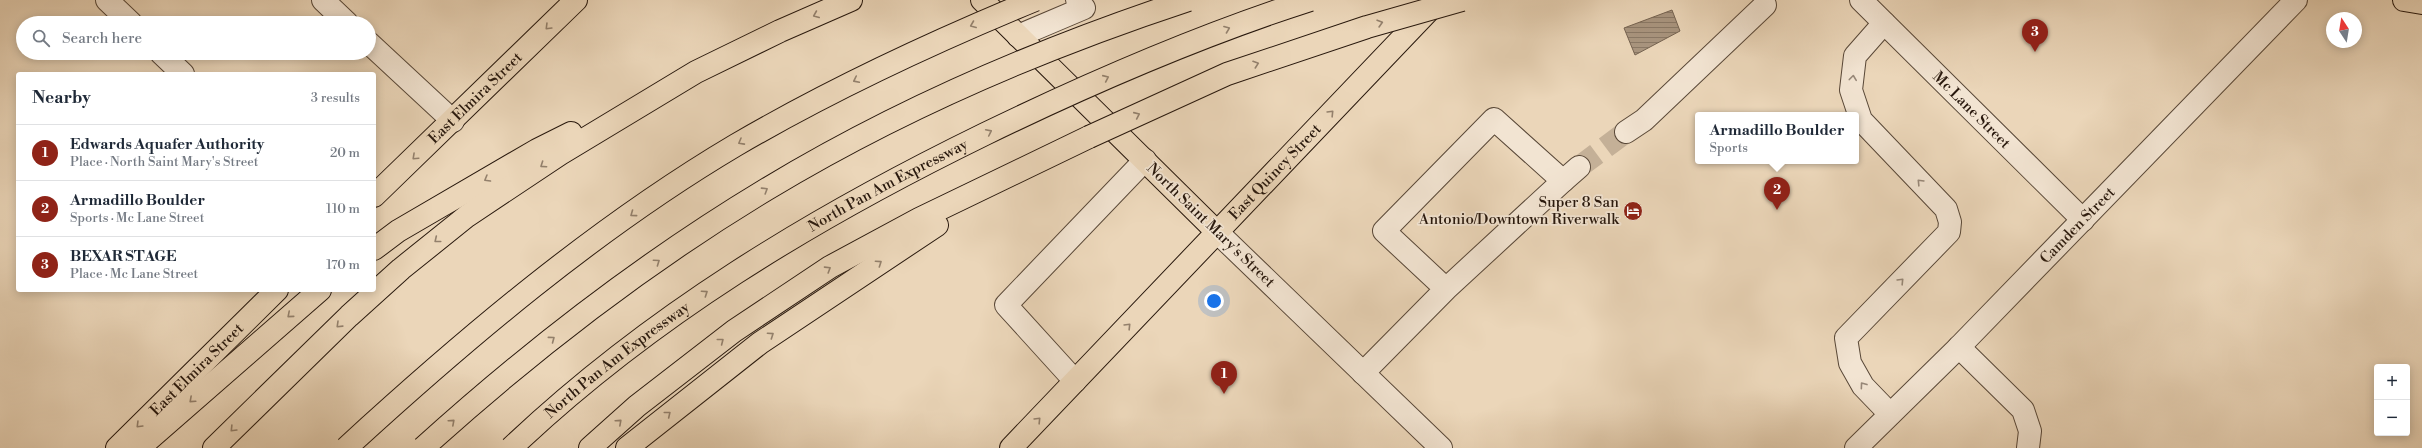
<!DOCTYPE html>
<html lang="en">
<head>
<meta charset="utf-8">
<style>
	:root { --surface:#fff; --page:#f2f2f3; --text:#1f2937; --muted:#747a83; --line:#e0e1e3; --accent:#8f2418 }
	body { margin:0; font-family:"Libre Bodoni",serif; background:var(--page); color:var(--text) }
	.controls { position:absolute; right:12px; bottom:12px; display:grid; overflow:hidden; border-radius:4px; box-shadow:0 2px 10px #0003 }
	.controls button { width:36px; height:36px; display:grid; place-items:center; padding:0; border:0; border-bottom:1px solid var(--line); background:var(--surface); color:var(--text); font:20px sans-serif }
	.compass { position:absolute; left:2326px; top:12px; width:36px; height:36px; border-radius:50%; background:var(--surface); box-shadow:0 2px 10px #0003; rotate:348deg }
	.you { position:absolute; left:1214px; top:301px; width:14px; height:14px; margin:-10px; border:3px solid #fff; border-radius:50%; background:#1a73e8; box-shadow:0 0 0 6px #1a73e833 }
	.badge { display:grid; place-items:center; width:26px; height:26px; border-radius:50%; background:var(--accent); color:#fff; font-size:13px; font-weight:700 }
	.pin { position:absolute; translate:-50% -33px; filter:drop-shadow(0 1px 2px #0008) }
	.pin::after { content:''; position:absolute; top:21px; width:14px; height:12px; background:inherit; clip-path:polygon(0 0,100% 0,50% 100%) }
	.popup { position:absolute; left:1695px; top:112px; width:164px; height:52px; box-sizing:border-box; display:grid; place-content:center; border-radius:4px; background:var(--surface); filter:drop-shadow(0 1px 3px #0005); font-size:13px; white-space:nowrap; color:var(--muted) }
	.popup b { font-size:15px; color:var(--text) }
	.popup::after { content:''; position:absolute; left:50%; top:100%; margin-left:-8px; border:8px solid transparent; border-top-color:var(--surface) }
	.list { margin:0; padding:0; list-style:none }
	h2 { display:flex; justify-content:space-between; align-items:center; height:52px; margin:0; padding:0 16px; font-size:17px }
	h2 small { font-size:13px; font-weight:400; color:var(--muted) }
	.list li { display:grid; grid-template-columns:26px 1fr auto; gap:12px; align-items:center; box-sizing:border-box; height:56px; padding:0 16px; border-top:1px solid var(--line) }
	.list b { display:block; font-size:15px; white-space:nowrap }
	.list p { margin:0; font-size:13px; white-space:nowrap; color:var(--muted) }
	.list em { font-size:13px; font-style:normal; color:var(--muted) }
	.icon { flex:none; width:22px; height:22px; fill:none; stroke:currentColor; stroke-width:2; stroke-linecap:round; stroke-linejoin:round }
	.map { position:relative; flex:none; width:2422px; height:448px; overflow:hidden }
	.search { position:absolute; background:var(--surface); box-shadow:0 2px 10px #0003; left:16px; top:16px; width:360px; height:44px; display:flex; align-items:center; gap:10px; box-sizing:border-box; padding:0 14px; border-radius:22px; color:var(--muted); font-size:15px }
	.panel { position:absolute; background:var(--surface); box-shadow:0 2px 10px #0003; left:16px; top:72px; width:360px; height:220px; border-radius:4px }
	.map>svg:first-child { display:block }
	.water { fill:url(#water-rules); stroke:#756351 }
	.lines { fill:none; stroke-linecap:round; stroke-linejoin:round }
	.minor-tunnel { stroke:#c4b097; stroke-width:22; stroke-dasharray:22 11; stroke-linecap:butt }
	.minor-casing { stroke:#594838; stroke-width:24 }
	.major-casing { stroke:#28180d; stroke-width:24 }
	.highway-casing { stroke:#28180d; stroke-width:24 }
	.minor { stroke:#f2e4d2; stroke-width:22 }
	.major { stroke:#ebd6b9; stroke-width:22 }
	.highway { stroke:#ebd6b9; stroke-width:22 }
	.highway-bridge-casing { stroke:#28180d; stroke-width:24; stroke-linecap:butt }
	.highway-bridge { stroke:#ebd6b9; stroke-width:22 }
	.oneway { stroke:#93806c }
	.oneway2 { stroke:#978879 }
	.labels { text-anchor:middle; stroke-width:3.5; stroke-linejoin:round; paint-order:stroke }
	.street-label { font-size:15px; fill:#28180d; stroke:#f2e4d2 }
	.poi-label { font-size:15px; fill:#28180d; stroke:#f2e4d2; text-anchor:end }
</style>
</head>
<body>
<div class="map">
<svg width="2422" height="448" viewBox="0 0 2422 448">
	<defs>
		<pattern id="water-rules" width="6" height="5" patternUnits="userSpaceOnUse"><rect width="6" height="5" fill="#a9957f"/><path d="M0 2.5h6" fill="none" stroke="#8a7966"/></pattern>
	</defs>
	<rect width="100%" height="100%" fill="#ebd6b9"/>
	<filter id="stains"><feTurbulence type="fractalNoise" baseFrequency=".005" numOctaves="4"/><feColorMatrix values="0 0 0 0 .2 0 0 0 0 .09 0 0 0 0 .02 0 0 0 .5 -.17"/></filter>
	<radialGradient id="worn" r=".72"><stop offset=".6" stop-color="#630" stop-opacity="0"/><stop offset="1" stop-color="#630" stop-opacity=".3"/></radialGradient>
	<polygon class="water" points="1672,10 1680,31 1635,55 1624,28"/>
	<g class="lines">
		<polyline class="minor-tunnel" points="1579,167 1626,132"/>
		<defs>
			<g id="minor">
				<polyline points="107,0 131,23"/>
				<polyline points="323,0 347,23"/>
				<path id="s1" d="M1861 0 2083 220"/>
				<polyline points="1884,23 1855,56 1851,90 1861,120 1946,209 1950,222 1949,232 1846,338 1850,363 1863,386 1890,414"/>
				<polyline points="1018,36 1084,8 1077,0"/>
				<polyline points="369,43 453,121"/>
				<polyline points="161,53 183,74"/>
				<polyline points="1626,132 1644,120 1765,5"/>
				<polyline points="1563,181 1579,167"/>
				<polyline points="1217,232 1441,448"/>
				<polyline points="1959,347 2023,410 2030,431 2028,448"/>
				<polyline points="1363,373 1446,289 1563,181 1494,119 1384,231 1446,289"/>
				<polyline points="1075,381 1006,305 1145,160"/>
				<path id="s2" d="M1856 448 1959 347 2296 0"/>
			</g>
			<g id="major">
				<polyline points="982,0 1217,232"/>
				<path id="s3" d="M374 196 576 0"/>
				<path id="s4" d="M117 448 277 290"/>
				<path id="s5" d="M1011 448 1435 4"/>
			</g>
			<g id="highway">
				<polyline points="2404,0 2422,3"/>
				<polyline points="374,249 398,231 537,150 571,133"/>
				<polyline points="139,448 320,290"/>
				<polyline points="214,448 349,316 401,269 467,216 560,154 696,72 780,31 851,0"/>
				<polyline points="590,448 637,406 734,331 830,267 919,219 1089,137"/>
				<polyline points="627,448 760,343 937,225"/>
			</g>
		</defs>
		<use href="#minor" class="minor-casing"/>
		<use href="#major" class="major-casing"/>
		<use href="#highway" class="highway-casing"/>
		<use href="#minor" class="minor"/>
		<use href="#major" class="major"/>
		<use href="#highway" class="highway"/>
		<defs>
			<g id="highway-bridge">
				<polyline points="1089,137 1227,74 1367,27 1462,0"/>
				<path d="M346 448C466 338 596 228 736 145 832 89 933 42 1035 0"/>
				<path d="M423 448C529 352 644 263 767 189 898 110 1042 48 1188 0"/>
				<path id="s6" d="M511 448C650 316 813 218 985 134 1090 83 1198 36 1310 0"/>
			</g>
		</defs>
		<use href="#highway-bridge" class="highway-bridge-casing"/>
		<use href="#highway-bridge" class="highway-bridge"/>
	</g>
	<defs><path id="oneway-chevron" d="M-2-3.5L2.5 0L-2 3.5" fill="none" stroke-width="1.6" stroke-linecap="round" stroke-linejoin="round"/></defs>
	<g class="oneway">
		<use href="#oneway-chevron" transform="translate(816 15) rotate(157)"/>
		<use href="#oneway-chevron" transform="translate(1380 23) rotate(-16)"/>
		<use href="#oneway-chevron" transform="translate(973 25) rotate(158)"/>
		<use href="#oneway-chevron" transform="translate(548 27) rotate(135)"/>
		<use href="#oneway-chevron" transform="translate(1227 29) rotate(-21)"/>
		<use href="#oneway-chevron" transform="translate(1256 64) rotate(-19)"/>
		<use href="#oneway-chevron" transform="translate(1106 78) rotate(-24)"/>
		<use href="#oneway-chevron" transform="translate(856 80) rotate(154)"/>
		<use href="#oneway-chevron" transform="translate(1331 113) rotate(-46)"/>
		<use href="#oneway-chevron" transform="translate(1137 115) rotate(-24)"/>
		<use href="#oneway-chevron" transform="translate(989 132) rotate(-26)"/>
		<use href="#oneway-chevron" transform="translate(741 142) rotate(151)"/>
		<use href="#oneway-chevron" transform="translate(415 157) rotate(137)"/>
		<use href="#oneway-chevron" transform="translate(543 165) rotate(146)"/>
		<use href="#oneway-chevron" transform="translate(487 179) rotate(150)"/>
		<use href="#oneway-chevron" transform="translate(765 190) rotate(-32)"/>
		<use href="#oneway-chevron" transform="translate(633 214) rotate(144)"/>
		<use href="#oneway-chevron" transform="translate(437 240) rotate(141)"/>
		<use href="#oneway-chevron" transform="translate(657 262) rotate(-35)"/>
		<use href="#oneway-chevron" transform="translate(879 263) rotate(-34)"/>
		<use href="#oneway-chevron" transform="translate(828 269) rotate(-32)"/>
		<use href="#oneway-chevron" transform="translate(705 293) rotate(-34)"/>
		<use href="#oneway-chevron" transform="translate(290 315) rotate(139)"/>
		<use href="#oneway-chevron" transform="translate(339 325) rotate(136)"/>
		<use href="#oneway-chevron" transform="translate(1128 326) rotate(-46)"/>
		<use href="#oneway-chevron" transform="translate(771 335) rotate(-34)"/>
		<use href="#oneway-chevron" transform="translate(552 339) rotate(-37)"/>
		<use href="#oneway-chevron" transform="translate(721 341) rotate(-38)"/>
		<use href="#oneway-chevron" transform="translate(192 400) rotate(138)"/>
		<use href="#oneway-chevron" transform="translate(668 414) rotate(-39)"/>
		<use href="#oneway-chevron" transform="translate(1038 420) rotate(-46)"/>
		<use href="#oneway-chevron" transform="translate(452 422) rotate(-42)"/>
		<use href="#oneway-chevron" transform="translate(619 422) rotate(-42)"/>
		<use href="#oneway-chevron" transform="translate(139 425) rotate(135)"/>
		<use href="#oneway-chevron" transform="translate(233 429) rotate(134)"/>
	</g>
	<g class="oneway2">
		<use href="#oneway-chevron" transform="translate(1853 78) rotate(-83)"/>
		<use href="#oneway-chevron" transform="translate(1920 182) rotate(-134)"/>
		<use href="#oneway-chevron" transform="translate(1901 281) rotate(-46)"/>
		<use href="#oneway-chevron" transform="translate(1863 385) rotate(-126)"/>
	</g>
	<defs>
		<symbol id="hotel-disc" viewBox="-11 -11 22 22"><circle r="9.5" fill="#8f2418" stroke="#f2e4d2"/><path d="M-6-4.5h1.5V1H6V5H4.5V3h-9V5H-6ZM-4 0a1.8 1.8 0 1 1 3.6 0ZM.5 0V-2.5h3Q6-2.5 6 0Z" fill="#fff"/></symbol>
	</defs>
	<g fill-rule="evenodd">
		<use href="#hotel-disc" x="1622" y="200" width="22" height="22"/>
	</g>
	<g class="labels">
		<g class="street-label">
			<text dy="5" stroke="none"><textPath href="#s3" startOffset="141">East Elmira Street</textPath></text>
			<text dy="5" stroke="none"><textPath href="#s1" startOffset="156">Mc Lane Street</textPath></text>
			<text dy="5" stroke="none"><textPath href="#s5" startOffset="382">East Quincy Street</textPath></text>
			<text dy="5" stroke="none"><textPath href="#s6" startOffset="461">North Pan Am Expressway</textPath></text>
			<text transform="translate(1211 225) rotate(44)" y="5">North Saint Mary's Street</text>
			<text dy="5" stroke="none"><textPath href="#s2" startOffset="314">Camden Street</textPath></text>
			<text dy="5" stroke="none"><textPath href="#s6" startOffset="138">North Pan Am Expressway</textPath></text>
			<text dy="5" stroke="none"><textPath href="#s4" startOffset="112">East Elmira Street</textPath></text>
		</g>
		<g class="poi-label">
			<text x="1619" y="207">Super 8 San<tspan x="1619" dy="17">Antonio/Downtown Riverwalk</tspan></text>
		</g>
	</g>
	<rect width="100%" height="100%" filter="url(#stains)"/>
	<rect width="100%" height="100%" fill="url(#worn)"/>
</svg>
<div class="controls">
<button>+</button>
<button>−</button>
</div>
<svg class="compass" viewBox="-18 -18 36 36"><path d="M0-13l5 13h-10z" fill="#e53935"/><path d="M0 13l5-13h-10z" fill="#747a83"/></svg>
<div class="you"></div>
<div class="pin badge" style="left:1224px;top:394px">1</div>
<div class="pin badge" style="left:1777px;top:210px">2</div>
<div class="popup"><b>Armadillo Boulder</b>Sports</div>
<div class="pin badge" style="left:2035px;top:52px">3</div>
<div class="search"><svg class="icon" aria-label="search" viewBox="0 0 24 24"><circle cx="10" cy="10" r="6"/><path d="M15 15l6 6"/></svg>Search here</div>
<section class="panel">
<h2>Nearby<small>3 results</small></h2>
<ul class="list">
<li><span class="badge">1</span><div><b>Edwards Aquafer Authority</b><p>Place · North Saint Mary's Street</p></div><em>20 m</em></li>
<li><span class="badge">2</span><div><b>Armadillo Boulder</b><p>Sports · Mc Lane Street</p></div><em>110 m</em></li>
<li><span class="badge">3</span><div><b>BEXAR STAGE</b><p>Place · Mc Lane Street</p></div><em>170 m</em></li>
</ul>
</section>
</div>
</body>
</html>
